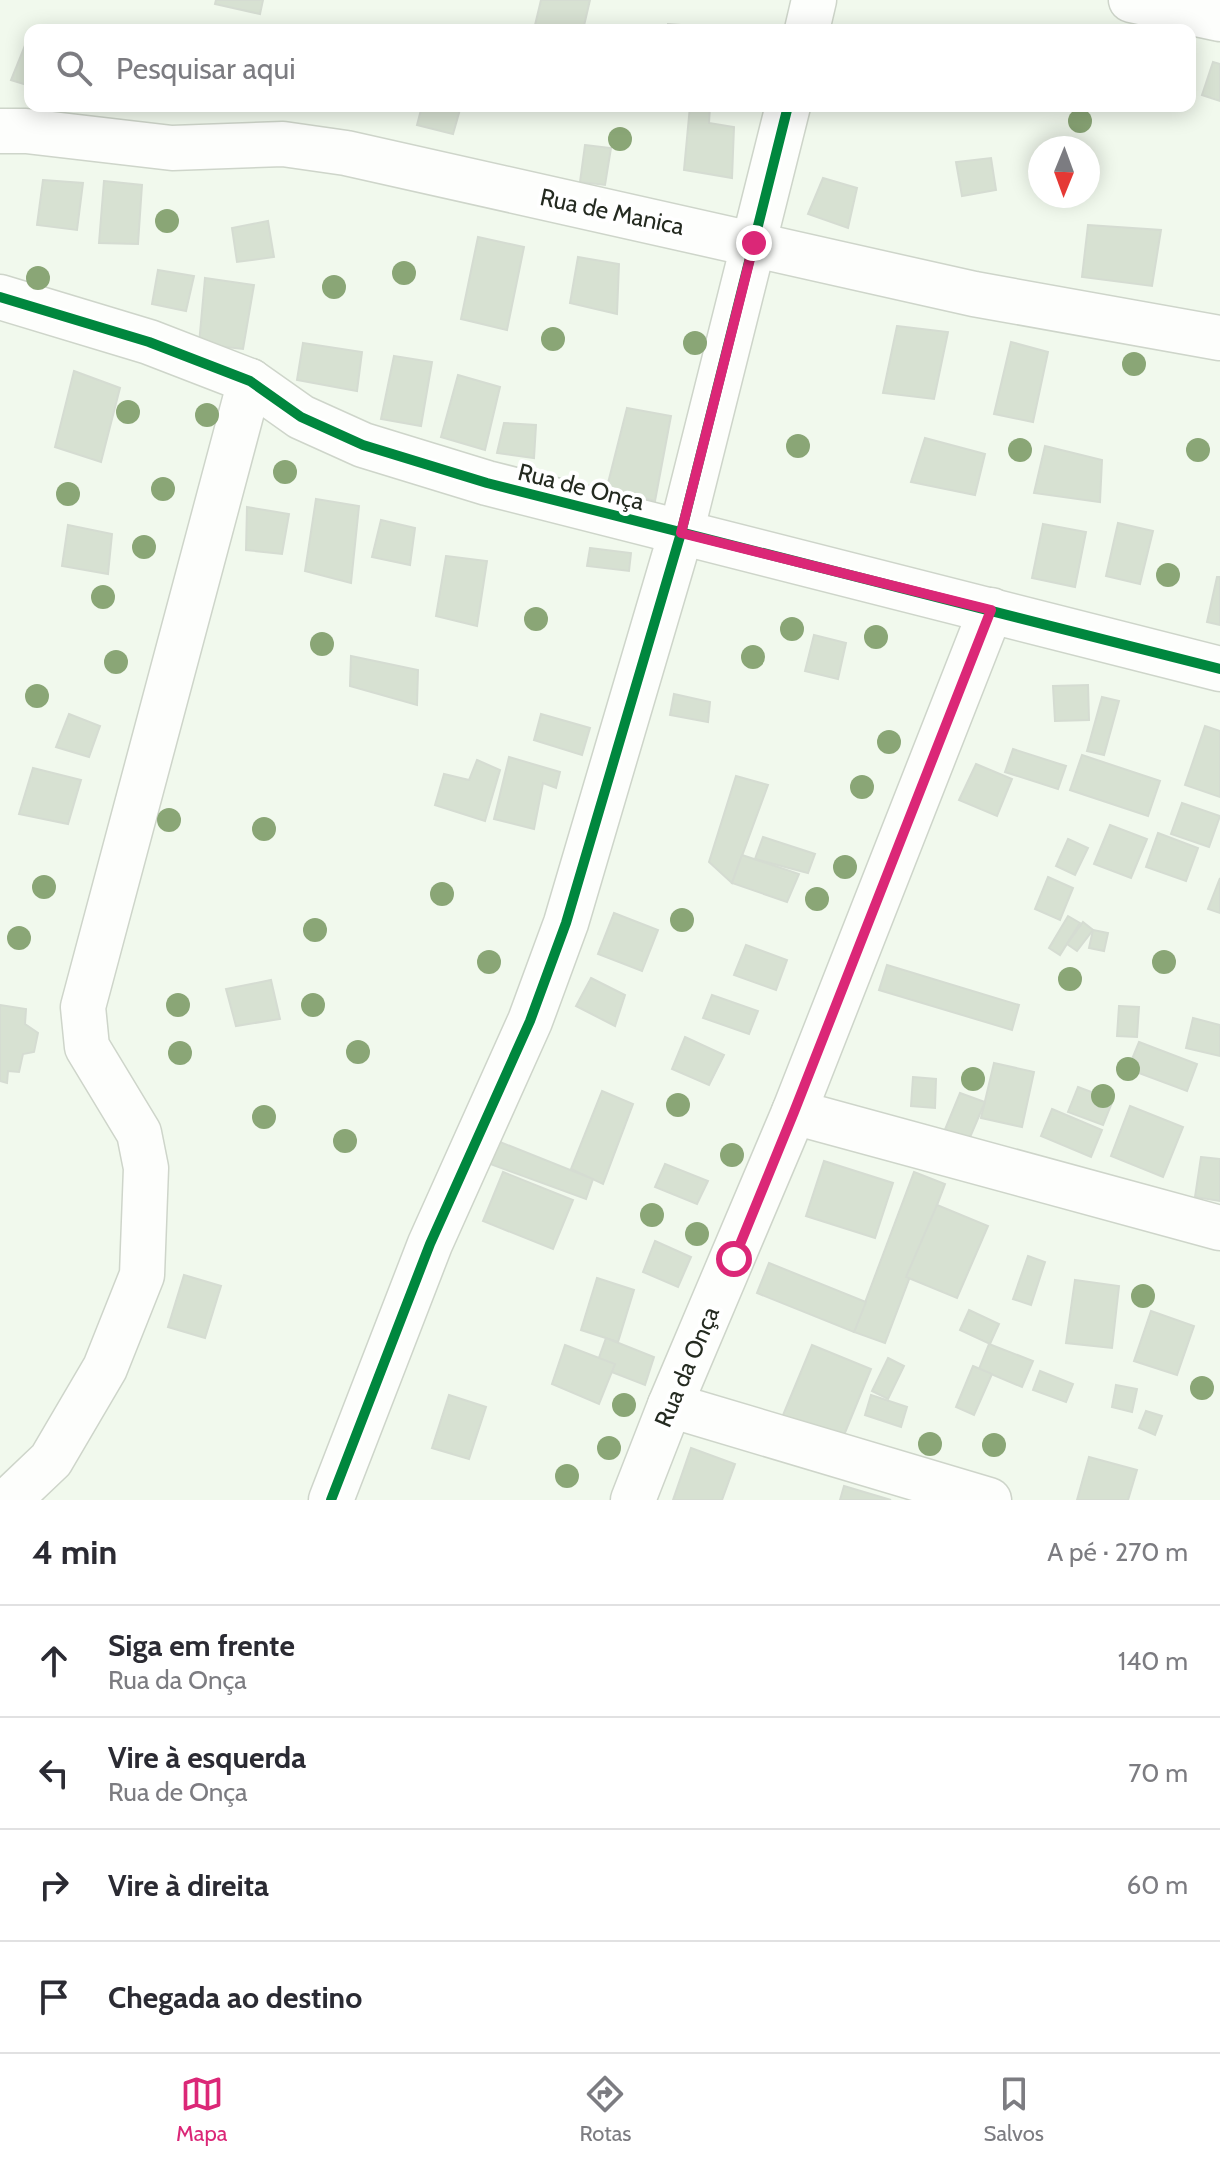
<!DOCTYPE html>
<html lang="pt">
<head>
<meta charset="utf-8">
<style>
	:root { --surface:#fff; --page:#f2f2f3; --text:#2b2b33; --muted:#7c7c81; --line:#e1e1e2; --accent:#db2777 }
	body { margin:0; font-family:Cabin,sans-serif; background:var(--page); color:var(--text) }
	.compass { position:absolute; left:1028px; top:136px; width:72px; height:72px; border-radius:50%; background:var(--surface); box-shadow:0 4px 20px #0003; rotate:181deg }
	.stop { position:absolute; width:24px; height:24px; margin:-18px; border:6px solid #db2777; border-radius:50%; background:#fff }
	.stop.end { background:#db2777; border-color:#fff; box-shadow:0 2px 8px #0008 }
	.list { margin:0; padding:0; list-style:none }
	h2 { display:flex; justify-content:space-between; align-items:center; height:104px; margin:0; padding:0 32px; font-size:34px }
	h2 small { font-size:26px; font-weight:400; color:var(--muted) }
	.list li { display:grid; grid-template-columns:52px 1fr auto; gap:24px; align-items:center; box-sizing:border-box; height:112px; padding:0 32px; border-top:2px solid var(--line) }
	.list b { display:block; font-size:30px; white-space:nowrap }
	.list p { margin:0; font-size:26px; white-space:nowrap; color:var(--muted) }
	.list em { font-size:26px; font-style:normal; color:var(--muted) }
	.icon { flex:none; width:44px; height:44px; fill:none; stroke:currentColor; stroke-width:2; stroke-linecap:round; stroke-linejoin:round }
	.map { position:relative; flex:none; width:1220px; height:1500px; overflow:hidden }
	.search { position:absolute; background:var(--surface); box-shadow:0 4px 20px #0003; left:24px; right:24px; top:24px; height:88px; display:flex; align-items:center; gap:20px; box-sizing:border-box; padding:0 28px; border-radius:16px; color:var(--muted); font-size:30px }
	.sheet { height:552px; background:var(--surface) }
	nav { display:flex; justify-content:space-around; align-items:center; box-sizing:border-box; height:112px; border-top:2px solid var(--line); background:var(--surface); font-size:22px; color:var(--muted) }
	nav a { display:grid; justify-items:center; gap:4px }
	nav .on { color:var(--accent) }
	.map>svg:first-child { display:block }
	.building { fill:#d7e1d2; stroke:#d5dcd2; stroke-width:2 }
	.lines { fill:none; stroke-linecap:round; stroke-linejoin:round }
	.minor-casing { stroke:#ced5ca; stroke-width:47 }
	.minor { stroke:#fdfefc; stroke-width:44 }
	.cycleway-casing { stroke:#fff; stroke-width:15 }
	.cycleway { stroke:#00873e; stroke-width:10 }
	.tree { fill:#8aa676 }
	.route { stroke:#db2777; stroke-width:10 }
	.labels { text-anchor:middle; stroke-width:8; stroke-linejoin:round; paint-order:stroke }
	.street-label { font-size:24px; fill:#242a20; stroke:#fff }
</style>
</head>
<body>
<div class="map">
<svg width="1220" height="1500" viewBox="0 0 1220 1500">
	<rect width="100%" height="100%" fill="#f1f9ed"/>
	<g class="building">
		<polygon points="216,0 263,0 260,14 215,4"/>
		<polygon points="541,0 590,0 583,30 550,30 535,25"/>
		<polygon points="668,24 720,28 668,30"/>
		<polygon points="28,38 30,38 30,86 11,80"/>
		<polygon points="1213,62 1220,64 1220,101 1202,95"/>
		<polygon points="422,106 461,106 453,134 417,125"/>
		<polygon points="690,106 710,106 709,123 734,127 732,178 684,170"/>
		<polygon points="585,145 611,148 605,185 580,182"/>
		<polygon points="991,158 996,190 962,196 956,162"/>
		<polygon points="823,178 857,188 848,228 808,214"/>
		<polygon points="43,180 83,183 77,230 37,225"/>
		<polygon points="104,181 142,185 138,244 99,243"/>
		<polygon points="268,221 274,257 237,262 232,228"/>
		<polygon points="1088,225 1161,230 1152,286 1082,277"/>
		<polygon points="478,237 524,247 507,330 461,319"/>
		<polygon points="578,257 619,264 617,314 570,303"/>
		<polygon points="158,270 194,276 186,311 152,304"/>
		<polygon points="205,278 254,285 243,349 199,344"/>
		<polygon points="897,326 948,332 934,399 883,393"/>
		<polygon points="1011,342 1048,352 1033,422 994,414"/>
		<polygon points="303,343 362,352 357,391 297,380"/>
		<polygon points="394,356 432,362 421,426 381,419"/>
		<polygon points="74,371 120,388 101,462 55,447"/>
		<polygon points="458,375 500,387 485,450 441,437"/>
		<polygon points="627,408 671,416 655,501 607,487"/>
		<polygon points="504,423 536,425 534,458 497,453"/>
		<polygon points="925,438 985,454 975,495 911,482"/>
		<polygon points="1045,446 1102,460 1100,502 1034,493"/>
		<polygon points="316,499 359,506 351,583 305,571"/>
		<polygon points="247,507 289,514 282,554 246,550"/>
		<polygon points="381,520 415,528 410,565 372,557"/>
		<polygon points="1118,523 1153,531 1140,584 1106,576"/>
		<polygon points="1043,524 1086,532 1075,587 1032,578"/>
		<polygon points="68,525 112,534 108,574 62,566"/>
		<polygon points="590,548 631,553 629,571 587,566"/>
		<polygon points="446,556 487,561 477,626 436,616"/>
		<polygon points="1217,577 1220,577 1220,625 1207,622"/>
		<polygon points="814,635 846,643 838,679 805,671"/>
		<polygon points="351,656 418,670 417,705 350,686"/>
		<polygon points="1088,685 1089,720 1055,721 1053,686"/>
		<polygon points="674,694 710,702 708,722 670,715"/>
		<polygon points="1102,697 1119,701 1104,755 1087,751"/>
		<polygon points="69,714 100,726 89,757 56,747"/>
		<polygon points="541,714 590,728 582,755 534,740"/>
		<polygon points="1205,726 1220,731 1220,797 1185,785"/>
		<polygon points="1013,749 1066,766 1058,789 1005,772"/>
		<polygon points="1082,755 1160,781 1148,816 1070,790"/>
		<polygon points="509,757 560,772 556,788 543,783 534,829 494,819"/>
		<polygon points="477,760 500,770 485,821 435,805 444,774 469,780"/>
		<polygon points="976,764 1012,779 997,816 959,800"/>
		<polygon points="33,768 81,780 68,824 19,814"/>
		<polygon points="736,776 768,785 732,883 709,862"/>
		<polygon points="1182,803 1220,816 1209,847 1171,834"/>
		<polygon points="1110,825 1147,839 1131,878 1094,864"/>
		<polygon points="1158,833 1198,848 1186,881 1146,867"/>
		<polygon points="763,837 815,854 808,873 755,859"/>
		<polygon points="1068,839 1088,848 1075,875 1056,866"/>
		<polygon points="742,855 799,874 787,902 732,883"/>
		<polygon points="1048,877 1073,888 1060,920 1035,909"/>
		<polygon points="1220,878 1220,913 1208,909"/>
		<polygon points="614,913 658,930 642,971 598,954"/>
		<polygon points="1068,916 1080,923 1060,955 1049,948"/>
		<polygon points="1083,922 1093,930 1077,951 1067,944"/>
		<polygon points="1093,930 1108,933 1104,951 1089,948"/>
		<polygon points="746,945 787,960 776,990 734,975"/>
		<polygon points="887,965 1019,1005 1012,1030 879,990"/>
		<polygon points="591,978 625,995 615,1026 576,1006"/>
		<polygon points="271,980 280,1019 236,1026 226,989"/>
		<polygon points="712,995 758,1011 749,1034 703,1018"/>
		<polygon points="0,1005 26,1009 25,1024 38,1033 34,1052 23,1054 19,1072 8,1071 7,1083 0,1081"/>
		<polygon points="1119,1006 1139,1007 1137,1037 1117,1036"/>
		<polygon points="1193,1018 1220,1025 1220,1056 1186,1048"/>
		<polygon points="685,1037 724,1055 709,1085 672,1069"/>
		<polygon points="1139,1042 1197,1064 1187,1091 1128,1069"/>
		<polygon points="994,1063 1034,1072 1022,1127 981,1118"/>
		<polygon points="913,1077 936,1079 935,1108 911,1106"/>
		<polygon points="1078,1087 1113,1100 1103,1125 1068,1112"/>
		<polygon points="602,1091 633,1104 603,1184 571,1169"/>
		<polygon points="960,1093 985,1102 968,1142 944,1132"/>
		<polygon points="1130,1106 1183,1127 1163,1177 1111,1156"/>
		<polygon points="1052,1109 1102,1130 1091,1157 1041,1136"/>
		<polygon points="490,1138 593,1179 586,1199 482,1161"/>
		<polygon points="1201,1157 1220,1159 1220,1201 1195,1197"/>
		<polygon points="824,1161 893,1183 875,1238 806,1216"/>
		<polygon points="665,1164 708,1181 697,1204 655,1187"/>
		<polygon points="503,1172 573,1200 553,1249 483,1221"/>
		<polygon points="914,1172 945,1184 885,1343 854,1332"/>
		<polygon points="937,1205 988,1226 957,1298 906,1277"/>
		<polygon points="655,1241 691,1257 678,1287 643,1272"/>
		<polygon points="1028,1256 1045,1262 1031,1305 1013,1299"/>
		<polygon points="769,1263 866,1302 854,1332 757,1293"/>
		<polygon points="184,1275 221,1286 205,1338 168,1327"/>
		<polygon points="597,1278 634,1290 618,1342 581,1330"/>
		<polygon points="1075,1280 1119,1286 1112,1348 1066,1343"/>
		<polygon points="969,1310 999,1324 990,1344 960,1330"/>
		<polygon points="1151,1311 1194,1326 1177,1375 1134,1361"/>
		<polygon points="606,1338 654,1357 645,1385 596,1366"/>
		<polygon points="989,1344 1033,1361 1022,1387 979,1369"/>
		<polygon points="565,1345 615,1364 599,1404 552,1384"/>
		<polygon points="812,1345 871,1369 840,1445 781,1420"/>
		<polygon points="888,1358 904,1366 888,1399 872,1391"/>
		<polygon points="973,1366 992,1374 974,1415 956,1407"/>
		<polygon points="1040,1371 1073,1384 1066,1402 1033,1390"/>
		<polygon points="1116,1385 1137,1389 1132,1412 1112,1407"/>
		<polygon points="449,1395 486,1407 469,1459 432,1448"/>
		<polygon points="871,1395 907,1407 901,1427 865,1415"/>
		<polygon points="1146,1411 1162,1416 1155,1435 1139,1428"/>
		<polygon points="691,1448 735,1464 722,1500 673,1500"/>
		<polygon points="1089,1457 1137,1470 1128,1500 1077,1500"/>
		<polygon points="844,1486 891,1500 840,1500"/>
	</g>
	<g class="lines">
		<defs>
			<g id="minor">
				<polyline points="1131,0 1220,19"/>
				<polyline points="807,30 814,0"/>
				<polyline points="0,131 26,131 172,148 283,144 346,153 974,294 1220,338"/>
				<polyline points="0,297 149,342 250,381 301,417 363,445 487,483 1220,669"/>
				<polyline points="794,1112 1220,1228"/>
				<polyline points="670,1405 989,1500"/>
				<polyline points="9,1500 51,1460 105,1368 142,1275 146,1168 139,1133 87,1047 83,1007 250,381"/>
				<polyline points="331,1500 430,1244 530,1021 566,923 681,533 788,106"/>
				<polyline points="633,1500 670,1405 794,1112 991,610"/>
			</g>
		</defs>
		<use href="#minor" class="minor-casing"/>
		<use href="#minor" class="minor"/>
		<defs>
			<g id="cycleway">
				<polyline points="0,297 149,342 250,381 301,417 363,445 487,483 1220,669"/>
				<polyline points="331,1500 430,1244 530,1021 566,923 681,533 788,106"/>
			</g>
		</defs>
		<use href="#cycleway" class="cycleway-casing"/>
		<use href="#cycleway" class="cycleway"/>
	</g>
	<g class="tree">
		<circle cx="1080" cy="121" r="12"/>
		<circle cx="620" cy="139" r="12"/>
		<circle cx="167" cy="221" r="12"/>
		<circle cx="404" cy="273" r="12"/>
		<circle cx="38" cy="278" r="12"/>
		<circle cx="334" cy="287" r="12"/>
		<circle cx="553" cy="339" r="12"/>
		<circle cx="695" cy="343" r="12"/>
		<circle cx="1134" cy="364" r="12"/>
		<circle cx="128" cy="412" r="12"/>
		<circle cx="207" cy="415" r="12"/>
		<circle cx="798" cy="446" r="12"/>
		<circle cx="1020" cy="450" r="12"/>
		<circle cx="1198" cy="450" r="12"/>
		<circle cx="285" cy="472" r="12"/>
		<circle cx="163" cy="489" r="12"/>
		<circle cx="68" cy="494" r="12"/>
		<circle cx="144" cy="547" r="12"/>
		<circle cx="1168" cy="575" r="12"/>
		<circle cx="103" cy="597" r="12"/>
		<circle cx="536" cy="619" r="12"/>
		<circle cx="792" cy="629" r="12"/>
		<circle cx="876" cy="637" r="12"/>
		<circle cx="322" cy="644" r="12"/>
		<circle cx="753" cy="657" r="12"/>
		<circle cx="116" cy="662" r="12"/>
		<circle cx="37" cy="696" r="12"/>
		<circle cx="889" cy="742" r="12"/>
		<circle cx="862" cy="787" r="12"/>
		<circle cx="169" cy="820" r="12"/>
		<circle cx="264" cy="829" r="12"/>
		<circle cx="845" cy="867" r="12"/>
		<circle cx="44" cy="887" r="12"/>
		<circle cx="442" cy="894" r="12"/>
		<circle cx="817" cy="899" r="12"/>
		<circle cx="682" cy="920" r="12"/>
		<circle cx="315" cy="930" r="12"/>
		<circle cx="19" cy="938" r="12"/>
		<circle cx="489" cy="962" r="12"/>
		<circle cx="1164" cy="962" r="12"/>
		<circle cx="1070" cy="979" r="12"/>
		<circle cx="178" cy="1005" r="12"/>
		<circle cx="313" cy="1005" r="12"/>
		<circle cx="358" cy="1052" r="12"/>
		<circle cx="180" cy="1053" r="12"/>
		<circle cx="1128" cy="1069" r="12"/>
		<circle cx="973" cy="1079" r="12"/>
		<circle cx="1103" cy="1096" r="12"/>
		<circle cx="678" cy="1105" r="12"/>
		<circle cx="264" cy="1117" r="12"/>
		<circle cx="345" cy="1141" r="12"/>
		<circle cx="732" cy="1155" r="12"/>
		<circle cx="652" cy="1215" r="12"/>
		<circle cx="697" cy="1234" r="12"/>
		<circle cx="1143" cy="1296" r="12"/>
		<circle cx="1202" cy="1388" r="12"/>
		<circle cx="624" cy="1405" r="12"/>
		<circle cx="930" cy="1444" r="12"/>
		<circle cx="994" cy="1445" r="12"/>
		<circle cx="609" cy="1448" r="12"/>
		<circle cx="567" cy="1476" r="12"/>
	</g>
	<g class="lines">
		<polyline class="route" points="734,1259 794,1112 991,610 681,533 754,243"/>
	</g>
	<g class="labels">
		<g class="street-label">
			<text transform="translate(612 212) rotate(12)" y="8">Rua de Manica</text>
			<text transform="translate(581 487) rotate(14)" y="8">Rua de Onça</text>
			<text transform="translate(687 1367) rotate(-67)" y="8">Rua da Onça</text>
		</g>
	</g>
</svg>
<svg class="compass" viewBox="-18 -18 36 36"><path d="M0-13l5 13h-10z" fill="#e53935"/><path d="M0 13l5-13h-10z" fill="#7c7c81"/></svg>
<div class="stop" style="left:734px;top:1259px"></div>
<div class="stop end" style="left:754px;top:243px"></div>
<div class="search"><svg class="icon" aria-label="search" viewBox="0 0 24 24"><circle cx="10" cy="10" r="6"/><path d="M15 15l6 6"/></svg>Pesquisar aqui</div>
</div>
<section class="sheet">
<h2>4 min<small>A pé · 270 m</small></h2>
<ul class="list">
<li><svg class="icon" aria-label="ahead" viewBox="0 0 24 24"><path d="M12 20V5M6 11l6-6 6 6"/></svg><div><b>Siga em frente</b><p>Rua da Onça</p></div><em>140 m</em></li>
<li><svg class="icon" aria-label="left" viewBox="0 0 24 24"><path d="M17 20v-9H6M10 6l-5 5 5 5"/></svg><div><b>Vire à esquerda</b><p>Rua de Onça</p></div><em>70 m</em></li>
<li><svg class="icon" aria-label="right" viewBox="0 0 24 24"><path d="M7 20v-9h11M14 6l5 5-5 5"/></svg><div><b>Vire à direita</b></div><em>60 m</em></li>
<li><svg class="icon" aria-label="arrive" viewBox="0 0 24 24"><path d="M6 21V4h12l-3 4 3 4H6"/></svg><div><b>Chegada ao destino</b></div></li>
</ul>
</section>
<nav>
<a class="on"><svg class="icon" aria-label="map" viewBox="0 0 24 24"><path d="M3 6l6-2 6 2 6-2v14l-6 2-6-2-6 2zM9 4v14M15 6v14"/></svg>Mapa</a>
<a><svg class="icon" aria-label="directions" viewBox="0 0 24 24"><path d="M12 3l9 9-9 9-9-9zM9 14v-3h6M13 9l2 2-2 2"/></svg>Rotas</a>
<a><svg class="icon" aria-label="saved" viewBox="0 0 24 24"><path d="M7 4h10v16l-5-4-5 4z"/></svg>Salvos</a>
</nav>
</body>
</html>
